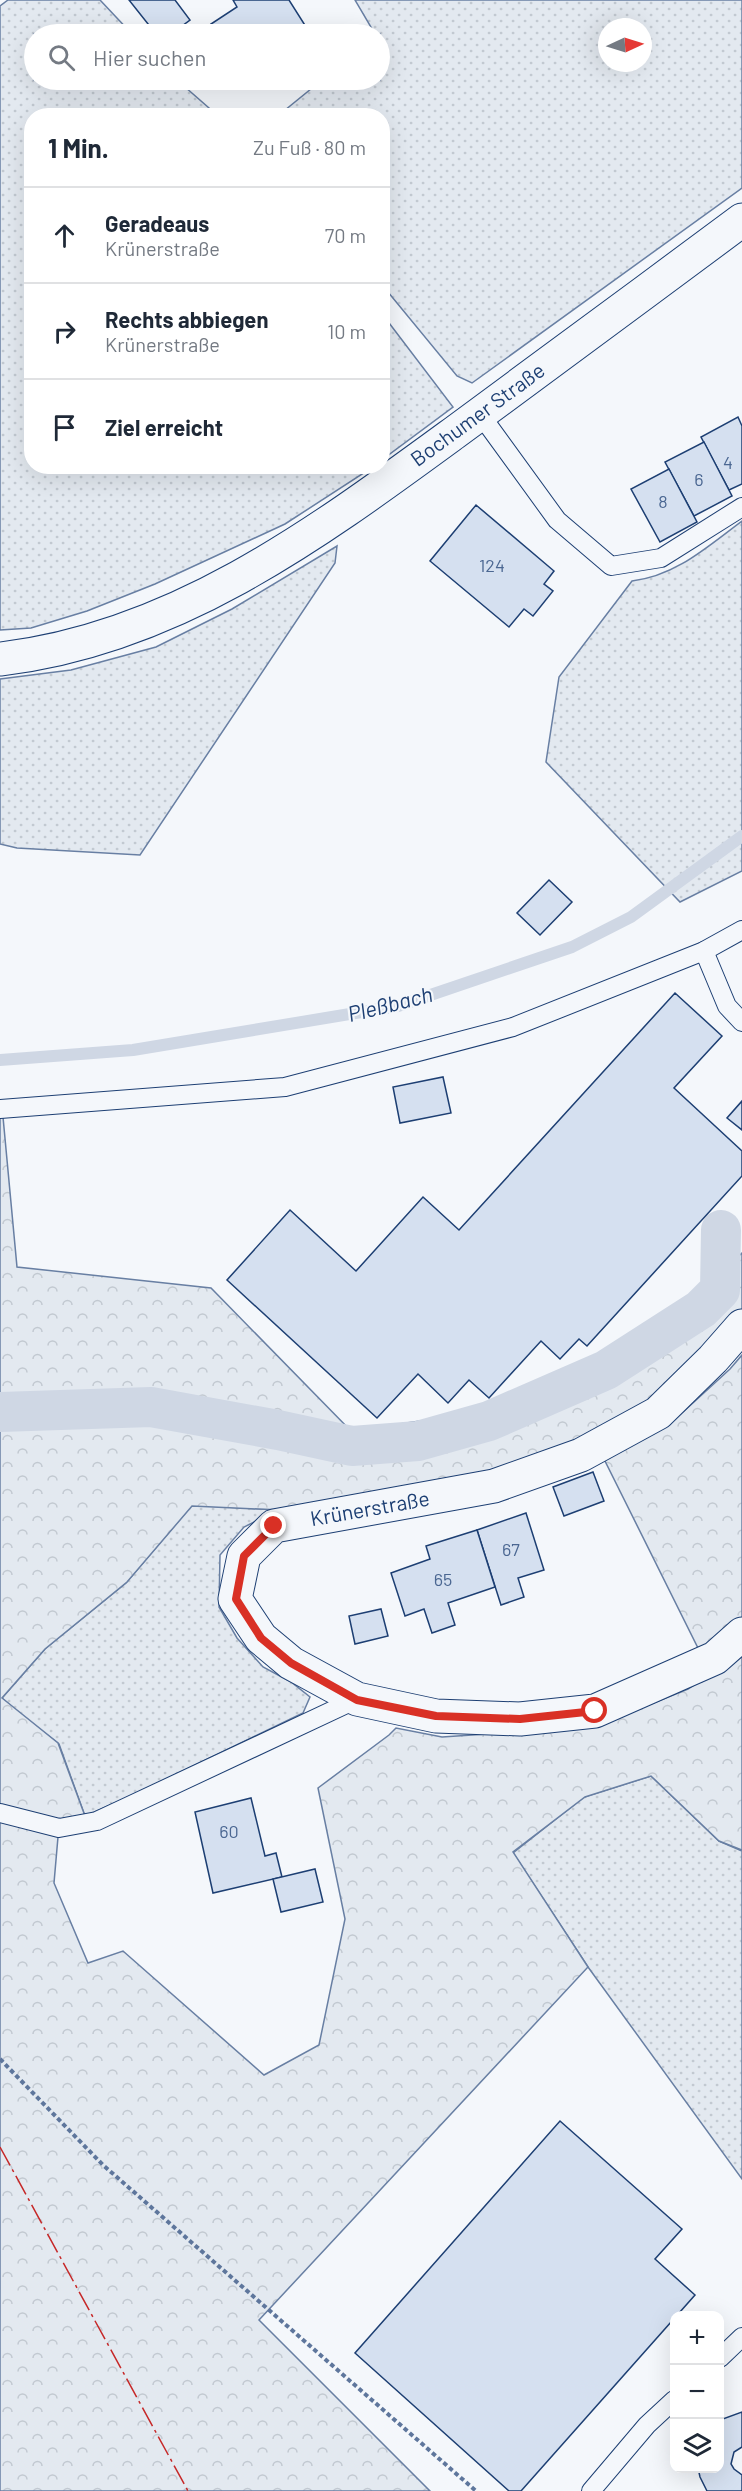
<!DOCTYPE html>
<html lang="de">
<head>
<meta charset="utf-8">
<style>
	:root { --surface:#fff; --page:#f2f2f3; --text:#1f2937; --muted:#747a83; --line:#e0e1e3 }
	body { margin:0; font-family:Barlow,sans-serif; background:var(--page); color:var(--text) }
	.controls { position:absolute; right:18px; bottom:18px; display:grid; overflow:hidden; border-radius:12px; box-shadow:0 6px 24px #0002 }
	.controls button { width:54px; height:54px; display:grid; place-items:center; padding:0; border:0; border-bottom:2px solid var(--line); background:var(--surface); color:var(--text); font:30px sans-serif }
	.compass { position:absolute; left:598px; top:18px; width:54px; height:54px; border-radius:50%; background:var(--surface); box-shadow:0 6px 24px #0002; rotate:86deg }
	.stop { position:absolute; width:18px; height:18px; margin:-14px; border:4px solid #d93025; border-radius:50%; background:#fff }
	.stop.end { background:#d93025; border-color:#fff; box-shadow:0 2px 6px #0008 }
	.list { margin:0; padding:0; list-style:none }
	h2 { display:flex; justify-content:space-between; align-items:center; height:78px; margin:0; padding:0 24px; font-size:26px }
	h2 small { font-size:20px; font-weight:400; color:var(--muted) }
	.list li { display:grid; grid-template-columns:39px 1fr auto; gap:18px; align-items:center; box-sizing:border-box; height:96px; padding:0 24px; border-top:2px solid var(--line) }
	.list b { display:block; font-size:22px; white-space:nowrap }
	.list p { margin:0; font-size:20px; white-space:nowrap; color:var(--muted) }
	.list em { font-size:20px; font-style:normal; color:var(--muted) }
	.icon { flex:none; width:33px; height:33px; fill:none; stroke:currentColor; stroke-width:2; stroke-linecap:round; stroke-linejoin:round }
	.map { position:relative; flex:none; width:742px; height:2491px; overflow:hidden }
	.search { position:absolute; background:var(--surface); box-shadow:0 6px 24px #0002; left:24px; top:24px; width:366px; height:66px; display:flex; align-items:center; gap:15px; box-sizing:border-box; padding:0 21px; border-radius:33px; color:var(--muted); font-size:22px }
	.panel { position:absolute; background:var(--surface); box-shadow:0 6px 24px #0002; left:24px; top:108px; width:366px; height:366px; border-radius:24px }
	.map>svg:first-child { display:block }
	.grass { fill:url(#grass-dots); stroke:#687fa3; stroke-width:1.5; fill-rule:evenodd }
	.forest { fill:url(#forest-crowns); stroke:#687fa3; stroke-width:1.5 }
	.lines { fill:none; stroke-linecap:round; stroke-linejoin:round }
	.stream { stroke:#cfd7e4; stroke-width:12 }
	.canal { stroke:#cfd7e4; stroke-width:40 }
	.building { fill:#d5e0f0; stroke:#1d3f73; stroke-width:1.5 }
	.lane-casing { stroke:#1d3f73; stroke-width:20 }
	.street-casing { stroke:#1d3f73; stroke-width:35 }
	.secondary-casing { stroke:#1d3f73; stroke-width:35 }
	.path { stroke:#5e769c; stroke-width:4; stroke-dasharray:4.5 3; stroke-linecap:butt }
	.lane { stroke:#f4f7fb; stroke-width:18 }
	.street { stroke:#f4f7fb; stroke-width:33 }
	.secondary { stroke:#f4f7fb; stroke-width:33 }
	.power { stroke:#c62828; stroke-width:1.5; stroke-dasharray:21 4.5 3 4.5; stroke-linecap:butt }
	.route { stroke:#d93025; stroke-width:8 }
	.labels { text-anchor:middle; stroke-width:4.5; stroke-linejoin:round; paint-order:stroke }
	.number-label { font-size:18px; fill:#4b6792 }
	.street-label { font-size:21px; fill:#1d3f73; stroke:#f4f7fb }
	.water-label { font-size:22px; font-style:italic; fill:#1d3f73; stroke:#f4f7fb }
</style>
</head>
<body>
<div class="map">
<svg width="742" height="2491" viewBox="0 0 742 2491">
	<defs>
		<pattern id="grass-dots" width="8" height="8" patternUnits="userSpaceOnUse" patternTransform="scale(1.5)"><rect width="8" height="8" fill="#e3e9f0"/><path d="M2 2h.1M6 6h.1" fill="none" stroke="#c2c9d1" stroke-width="1.8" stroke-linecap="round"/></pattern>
		<pattern id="forest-crowns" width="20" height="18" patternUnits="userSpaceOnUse" patternTransform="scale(1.5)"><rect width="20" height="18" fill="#e3e9f0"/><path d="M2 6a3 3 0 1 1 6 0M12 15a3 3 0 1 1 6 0" fill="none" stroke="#c2c9d1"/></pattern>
	</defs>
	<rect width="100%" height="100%" fill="#f4f7fb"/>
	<g class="grass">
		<polygon points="8,0 100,0 132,34 34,34 34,80 177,80 217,115 32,116 32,466 373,467 285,524 155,584 87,611 31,628 0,630 0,6"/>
		<path d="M355 0H742V188L472 383 457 376 383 286 382 116 279 115 322 80H380V34H375ZM607 27H643V63H607Z"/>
		<polygon points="383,315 453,407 383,459 382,315"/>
		<path d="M742 521V871L680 902 546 762 559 677 632 581C676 576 708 546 742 521Z"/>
		<polygon points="337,546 335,563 140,855 17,848 0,844 0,679 71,670 156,647 232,609"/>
		<polygon points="192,1505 279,1510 244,1527 220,1555 219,1607 237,1638 263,1667 291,1682 310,1697 303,1713 131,1796 85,1816 59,1744 26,1719 2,1698 45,1649 126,1583"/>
		<polygon points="651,1776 719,1841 742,1851 742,2179 588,1967 513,1853 584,1797"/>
	</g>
	<g class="forest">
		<polygon points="0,1115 3,1117 17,1267 211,1288 351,1431 587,1397 742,1253 742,1313 657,1401 575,1443 512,1467 280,1510 192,1506 127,1582 45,1649 2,1698 58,1743 85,1816 58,1837 54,1883 88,1963 123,1951 264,2075 319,2045 345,1919 318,1788 389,1735 396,1728 442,1737 532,1731 636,1710 688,1689 742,1653 742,1850 719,1841 651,1776 585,1797 513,1852 588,1967 259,2320 430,2491 0,2491"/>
		<polygon points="742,1355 742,1618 700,1652 604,1459 670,1424 730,1369"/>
	</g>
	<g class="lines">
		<polyline class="stream" points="0,1060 133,1050 398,1006 572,947 631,917 742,836"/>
		<polyline class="canal" points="0,1412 151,1407 278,1430 352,1446 418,1441 489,1421 606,1370 701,1309 720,1290 721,1230"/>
	</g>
	<g class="building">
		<polygon points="129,0 175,0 190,20 171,34 156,34"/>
		<polygon points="233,0 289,0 308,30 301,34 218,34 211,24 237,7"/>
		<polygon points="738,417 742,426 742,484 729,490 701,437"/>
		<polygon points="704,442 732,496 694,516 665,462"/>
		<polygon points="669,469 697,522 660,542 631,489"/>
		<polygon points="476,505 554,571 544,584 553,591 533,616 524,609 509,627 430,561"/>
		<polygon points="549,880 572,902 540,935 517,913"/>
		<polygon points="675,993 722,1036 674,1088 742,1151 742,1176 587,1346 579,1339 560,1359 541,1341 489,1398 469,1380 448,1403 418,1374 377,1418 227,1280 290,1210 356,1271 423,1197 459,1230"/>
		<polygon points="443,1077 451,1113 400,1123 393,1087"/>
		<polygon points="742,1101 742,1130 727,1118"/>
		<polygon points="593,1472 604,1501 564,1516 553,1487"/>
		<polygon points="526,1513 544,1570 518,1578 524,1597 501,1605 477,1530"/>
		<polygon points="477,1530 495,1587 448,1603 455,1625 432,1633 424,1609 405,1616 391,1573 430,1559 426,1546"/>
		<polygon points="381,1609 388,1636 355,1644 349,1616"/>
		<polygon points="251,1798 265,1856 276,1853 282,1877 213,1893 195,1812"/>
		<polygon points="315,1869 323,1902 281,1912 273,1879"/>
		<polygon points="560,2121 682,2229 655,2259 695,2295 521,2491 509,2491 355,2353"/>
		<polygon points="742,2412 742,2447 734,2452 731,2464 734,2469 742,2475 742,2491 707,2491 700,2477 698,2468 720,2468 720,2420"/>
	</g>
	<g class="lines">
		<defs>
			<g id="lane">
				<polyline points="480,414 557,520 611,566 661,558 742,507"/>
				<polyline points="704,951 727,1006 742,1022"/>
				<polyline points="0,1109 285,1087 513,1027 704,951 742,930"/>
				<polyline points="0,1813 59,1828 97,1821 357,1699"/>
				<polyline points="720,2358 742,2337"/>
				<polyline points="591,2491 647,2425 674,2400"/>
			</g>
			<polyline id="street" points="742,1326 713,1359 658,1413 581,1455 494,1486 274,1526 244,1556 235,1599 261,1638 291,1663 357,1699 436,1716 520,1719 595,1711 715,1658 742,1634"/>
			<path id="secondary" d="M0 659C174 639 316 534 454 433 550 363 646 291 742 220"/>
		</defs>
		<use href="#lane" class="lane-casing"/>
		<use href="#street" class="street-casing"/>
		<use href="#secondary" class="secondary-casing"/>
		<polyline class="path" points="0,2059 103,2165 476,2491"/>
		<use href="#lane" class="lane"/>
		<use href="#street" class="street"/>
		<use href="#secondary" class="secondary"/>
		<polyline class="power" points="0,2147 188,2491"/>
	</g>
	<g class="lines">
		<polyline class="route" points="274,1526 244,1556 236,1599 261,1638 291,1663 357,1700 436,1716 520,1719 595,1711"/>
	</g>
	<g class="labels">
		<g class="number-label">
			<text x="728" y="469">4</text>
			<text x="699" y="486">6</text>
			<text x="663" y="508">8</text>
			<text x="492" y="572">124</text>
			<text x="511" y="1556">67</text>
			<text x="443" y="1586">65</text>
			<text x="229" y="1838">60</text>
		</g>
		<g class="street-label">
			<text transform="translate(478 415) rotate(-36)" y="7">Bochumer Straße</text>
			<text transform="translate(370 1509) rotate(-10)" y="7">Krünerstraße</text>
		</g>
		<g class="water-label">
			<text transform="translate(390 1004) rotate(-14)" y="8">Pleßbach</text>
		</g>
	</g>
</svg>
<div class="controls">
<button>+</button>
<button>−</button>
<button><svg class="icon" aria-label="layers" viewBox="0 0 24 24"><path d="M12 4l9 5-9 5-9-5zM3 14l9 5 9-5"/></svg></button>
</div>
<svg class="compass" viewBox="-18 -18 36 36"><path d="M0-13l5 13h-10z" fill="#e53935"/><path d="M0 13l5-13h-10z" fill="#747a83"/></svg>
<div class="stop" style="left:595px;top:1711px"></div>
<div class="stop end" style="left:274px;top:1526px"></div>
<div class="search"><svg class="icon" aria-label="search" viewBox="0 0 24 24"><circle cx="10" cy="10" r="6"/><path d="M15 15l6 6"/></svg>Hier suchen</div>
<section class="panel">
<h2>1 Min.<small>Zu Fuß · 80 m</small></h2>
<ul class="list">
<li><svg class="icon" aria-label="ahead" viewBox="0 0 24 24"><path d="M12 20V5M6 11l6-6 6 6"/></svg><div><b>Geradeaus</b><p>Krünerstraße</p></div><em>70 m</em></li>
<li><svg class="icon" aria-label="right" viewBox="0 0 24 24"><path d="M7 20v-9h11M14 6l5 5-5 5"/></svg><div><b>Rechts abbiegen</b><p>Krünerstraße</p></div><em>10 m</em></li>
<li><svg class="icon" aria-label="arrive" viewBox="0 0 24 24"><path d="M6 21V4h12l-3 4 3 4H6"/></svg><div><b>Ziel erreicht</b></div></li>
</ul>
</section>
</div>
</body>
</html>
